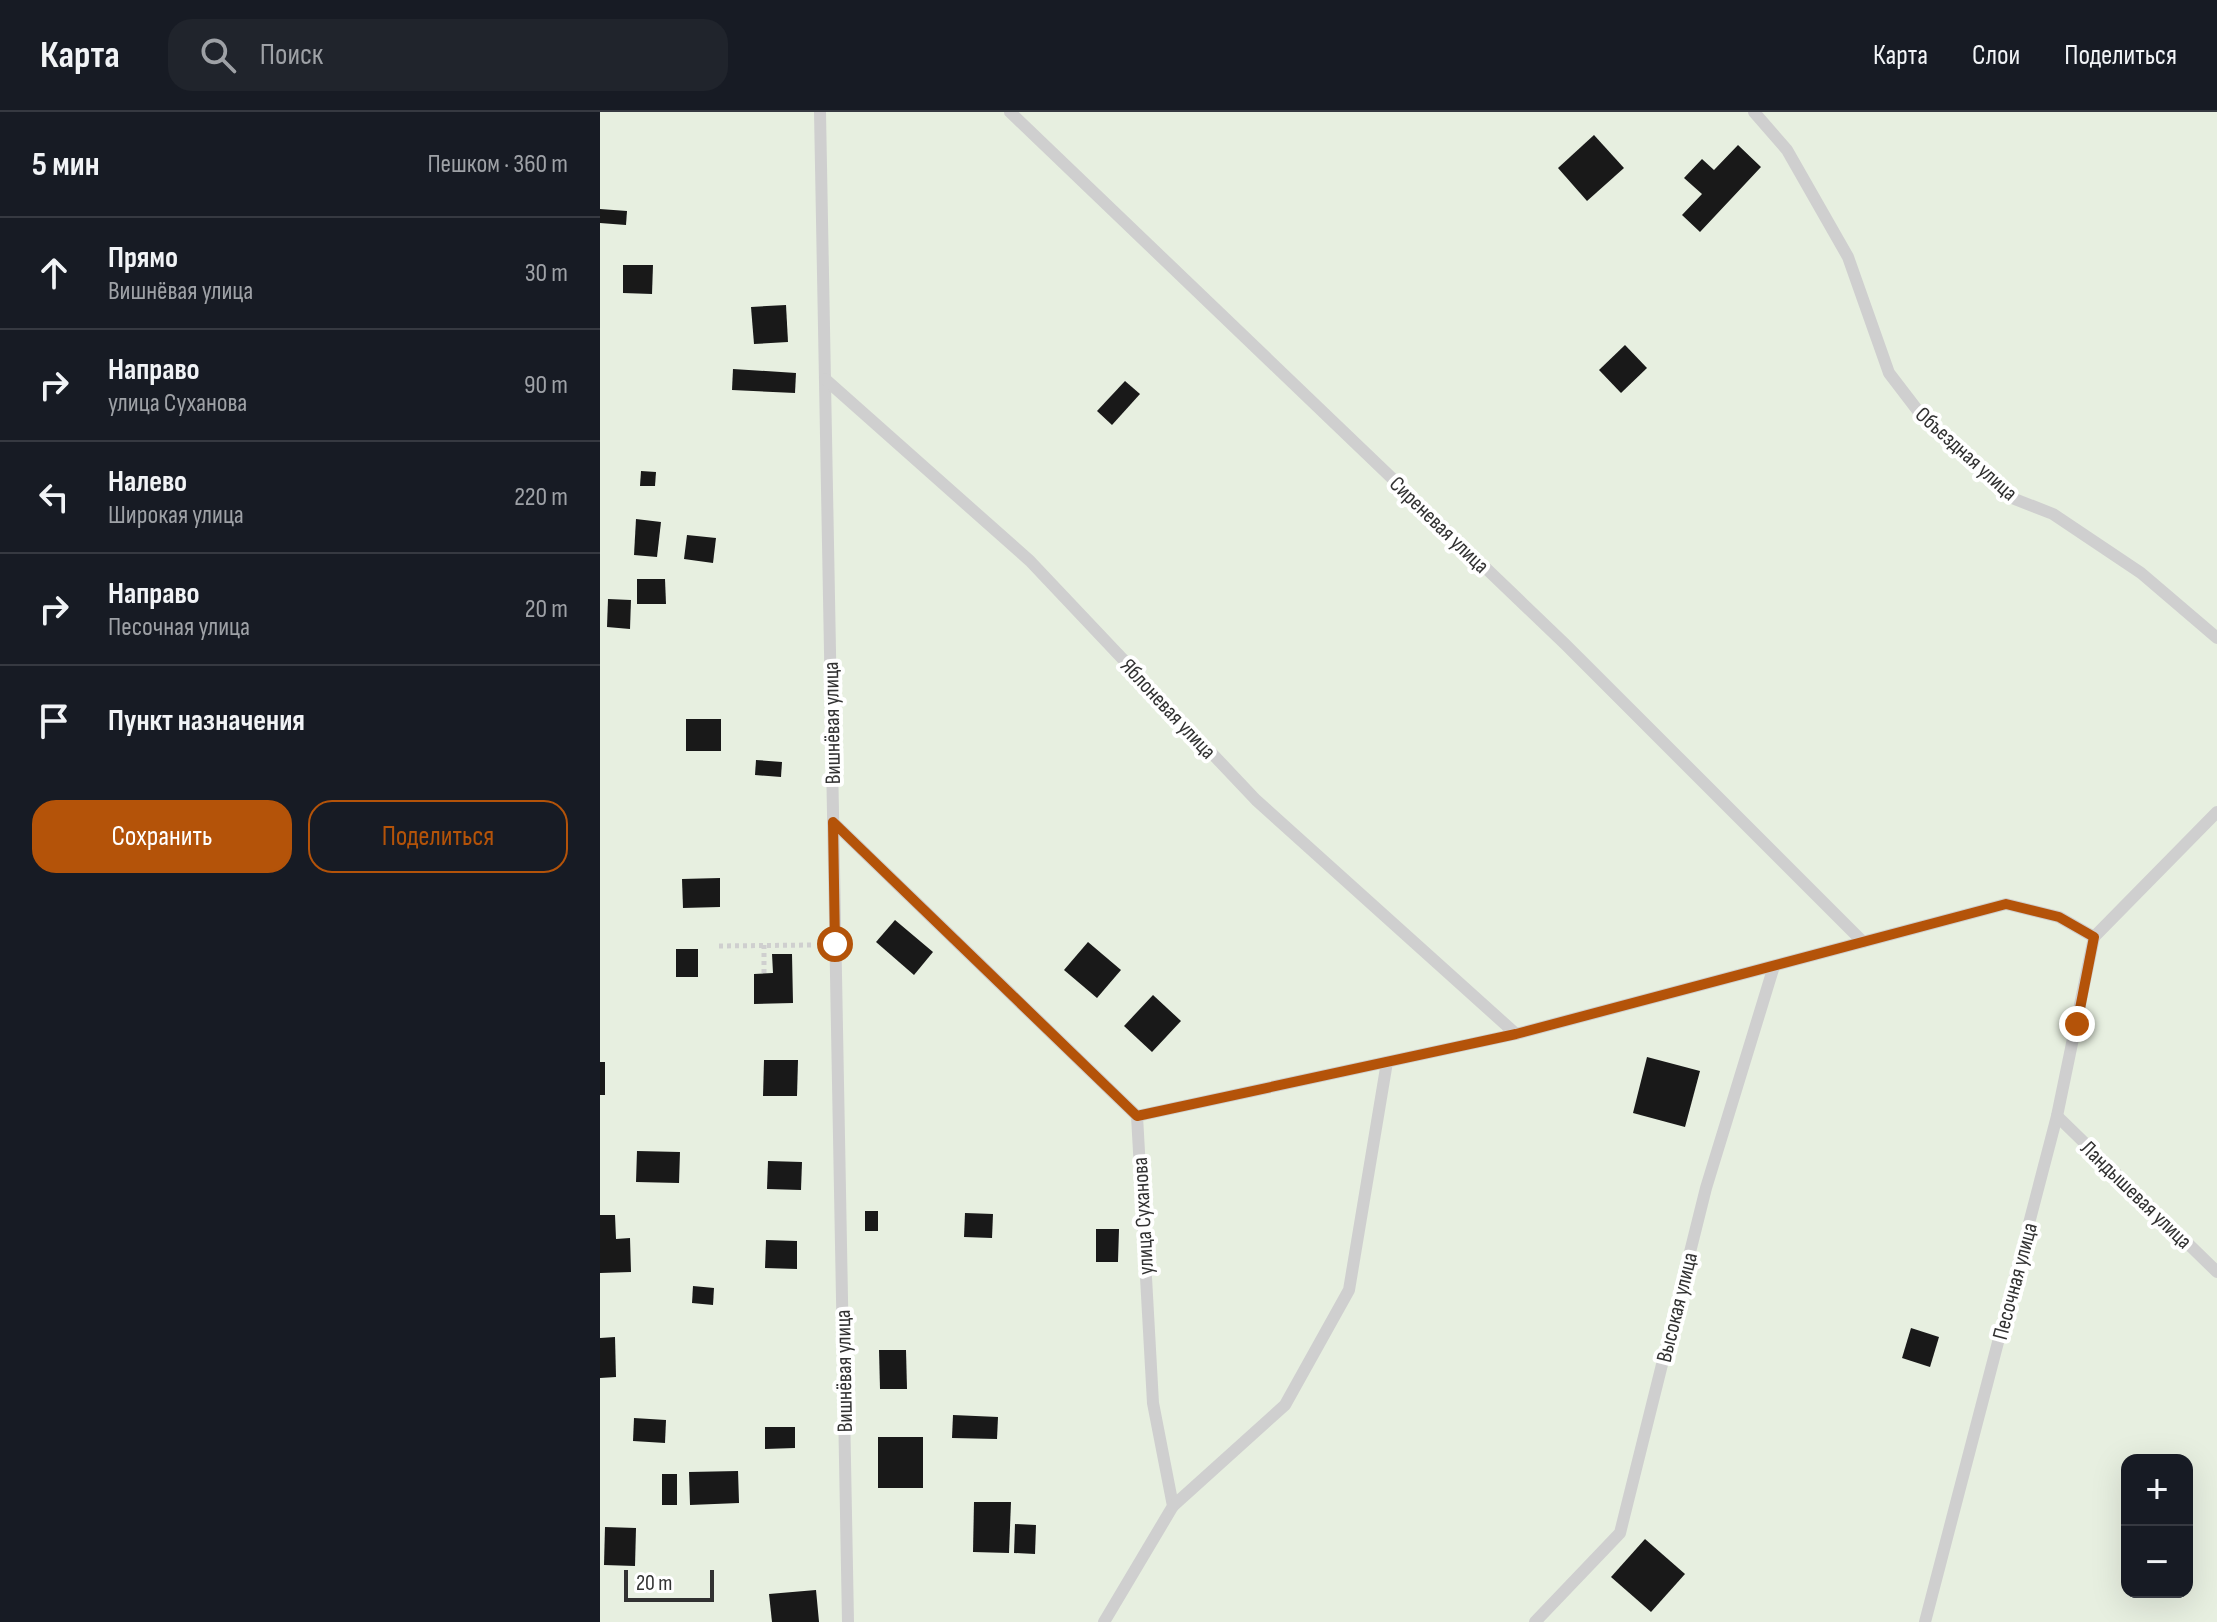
<!DOCTYPE html>
<html lang="ru">
<head>
<meta charset="utf-8">
<style>
	:root { --surface:#171b24; --page:#20242c; --text:#f1f3f6; --muted:#9ea1a6; --line:#363941; --accent:#b45309 }
	body { margin:0; font-family:"Sofia Sans Condensed",sans-serif; background:var(--page); color:var(--text) }
	.controls { position:absolute; right:24px; bottom:24px; display:grid; overflow:hidden; border-radius:16px; box-shadow:0 8px 32px #0002 }
	.controls button { width:72px; height:72px; display:grid; place-items:center; padding:0; border:0; border-bottom:2px solid var(--line); background:var(--surface); color:var(--text); font:40px sans-serif }
	.scale { position:absolute; left:24px; bottom:20px; width:90px; box-sizing:border-box; padding-left:8px; border:4px solid #323232; border-top:0; font-size:22px; line-height:28px; white-space:nowrap; color:#323232; -webkit-text-stroke:6px #fff; paint-order:stroke }
	.stop { position:absolute; width:24px; height:24px; margin:-18px; border:6px solid #b45309; border-radius:50%; background:#fff }
	.stop.end { background:#b45309; border-color:#fff; box-shadow:0 2px 8px #0008 }
	.list { margin:0; padding:0; list-style:none }
	h2 { display:flex; justify-content:space-between; align-items:center; height:104px; margin:0; padding:0 32px; font-size:34px }
	h2 small { font-size:26px; font-weight:400; color:var(--muted) }
	.list li { display:grid; grid-template-columns:52px 1fr auto; gap:24px; align-items:center; box-sizing:border-box; height:112px; padding:0 32px; border-top:2px solid var(--line) }
	.list b { display:block; font-size:30px; white-space:nowrap }
	.list p { margin:0; font-size:26px; white-space:nowrap; color:var(--muted) }
	.list em { font-size:26px; font-style:normal; color:var(--muted) }
	.actions { display:flex; gap:16px; padding:24px 32px }
	.actions a { flex:1; padding:18px 0; border:2px solid var(--accent); border-radius:24px; text-align:center; font-size:28px; color:var(--accent) }
	.actions .main { background:var(--accent); color:#fff }
	.icon { flex:none; width:44px; height:44px; fill:none; stroke:currentColor; stroke-width:2; stroke-linecap:round; stroke-linejoin:round }
	.map { position:relative; flex:none; width:1617px; height:1510px; overflow:hidden }
	header { display:flex; align-items:center; gap:48px; box-sizing:border-box; height:112px; padding:0 40px; background:var(--surface); border-bottom:2px solid var(--line) }
	header strong { font-size:38px }
	nav { display:flex; gap:44px; margin-inline-start:auto; font-size:28px }
	.search { width:560px; height:72px; background:var(--page); display:flex; align-items:center; gap:20px; box-sizing:border-box; padding:0 28px; border-radius:24px; color:var(--muted); font-size:30px }
	main { display:flex }
	aside { flex:1; background:var(--surface) }
	.map>svg:first-child { display:block }
	.green { fill:#e7efe0; fill-rule:evenodd }
	.building { fill:#191919 }
	.lines { fill:none; stroke-linecap:round; stroke-linejoin:round }
	.path { stroke:#cfcfcf; stroke-width:5; stroke-dasharray:4 4; stroke-linecap:butt }
	.service { stroke:#cfcfcf; stroke-width:12 }
	.route { stroke:#b45309; stroke-width:10 }
	.labels { text-anchor:middle; stroke-width:8; stroke-linejoin:round; paint-order:stroke }
	.street-label { font-size:22px; fill:#323232; stroke:#fff }
</style>
</head>
<body>
<header>
<strong>Карта</strong>
<div class="search"><svg class="icon" aria-label="search" viewBox="0 0 24 24"><circle cx="10" cy="10" r="6"/><path d="M15 15l6 6"/></svg>Поиск</div>
<nav><a>Карта</a><a>Слои</a><a>Поделиться</a></nav>
</header>
<main>
<aside>
<h2>5 мин<small>Пешком · 360 m</small></h2>
<ul class="list">
<li><svg class="icon" aria-label="ahead" viewBox="0 0 24 24"><path d="M12 20V5M6 11l6-6 6 6"/></svg><div><b>Прямо</b><p>Вишнёвая улица</p></div><em>30 m</em></li>
<li><svg class="icon" aria-label="right" viewBox="0 0 24 24"><path d="M7 20v-9h11M14 6l5 5-5 5"/></svg><div><b>Направо</b><p>улица Суханова</p></div><em>90 m</em></li>
<li><svg class="icon" aria-label="left" viewBox="0 0 24 24"><path d="M17 20v-9H6M10 6l-5 5 5 5"/></svg><div><b>Налево</b><p>Широкая улица</p></div><em>220 m</em></li>
<li><svg class="icon" aria-label="right" viewBox="0 0 24 24"><path d="M7 20v-9h11M14 6l5 5-5 5"/></svg><div><b>Направо</b><p>Песочная улица</p></div><em>20 m</em></li>
<li><svg class="icon" aria-label="arrive" viewBox="0 0 24 24"><path d="M6 21V4h12l-3 4 3 4H6"/></svg><div><b>Пункт назначения</b></div></li>
</ul>
<div class="actions"><a class="main">Сохранить</a><a>Поделиться</a></div>
</aside>
<div class="map">
<svg width="1617" height="1510" viewBox="0 0 1617 1510">
	<rect width="100%" height="100%" fill="#fff"/>
	<path class="green" d="M0 0H1617V1510H0ZM1527 1348H1587V1480H1527Z"/>
	<g class="building">
		<polygon points="994,23 1024,56 987,89 958,56"/>
		<polygon points="1138,33 1161,55 1100,120 1082,103 1102,82 1084,66 1102,47 1114,58"/>
		<polygon points="0,97 27,99 26,113 0,111"/>
		<polygon points="23,153 53,153 52,182 23,181"/>
		<polygon points="186,193 188,230 154,232 151,195"/>
		<polygon points="1025,233 1047,256 1021,281 999,258"/>
		<polygon points="133,257 196,261 195,281 132,278"/>
		<polygon points="525,269 540,282 512,313 497,299"/>
		<polygon points="41,359 56,360 55,374 40,374"/>
		<polygon points="36,407 61,410 57,445 34,443"/>
		<polygon points="87,423 116,426 113,451 84,447"/>
		<polygon points="37,467 65,467 66,492 37,492"/>
		<polygon points="8,487 31,488 30,517 7,515"/>
		<rect x="86" y="607" width="35" height="32"/>
		<polygon points="156,648 182,650 181,665 155,663"/>
		<polygon points="120,766 120,795 83,796 82,767"/>
		<polygon points="295,808 333,840 314,863 276,830"/>
		<polygon points="488,830 521,858 497,886 464,858"/>
		<rect x="76" y="837" width="22" height="28"/>
		<polygon points="172,842 192,842 193,891 154,892 154,862 173,861"/>
		<polygon points="553,883 581,909 552,940 524,914"/>
		<polygon points="1047,945 1100,959 1085,1015 1033,1001"/>
		<polygon points="164,948 198,948 197,984 163,984"/>
		<rect x="0" y="950" width="5" height="33"/>
		<polygon points="37,1039 80,1040 79,1071 36,1070"/>
		<polygon points="168,1049 202,1050 201,1078 167,1077"/>
		<rect x="265" y="1099" width="13" height="20"/>
		<polygon points="365,1101 393,1102 392,1126 364,1125"/>
		<polygon points="0,1103 15,1103 16,1127 30,1126 31,1160 0,1161"/>
		<polygon points="496,1117 519,1117 518,1150 496,1150"/>
		<polygon points="166,1128 197,1129 197,1157 165,1156"/>
		<polygon points="93,1174 114,1176 113,1193 92,1191"/>
		<polygon points="1311,1216 1339,1225 1330,1255 1302,1246"/>
		<polygon points="15,1225 16,1265 0,1266 0,1226"/>
		<polygon points="279,1238 306,1238 307,1277 280,1277"/>
		<polygon points="353,1303 398,1305 397,1327 352,1326"/>
		<polygon points="34,1306 66,1308 65,1331 33,1329"/>
		<polygon points="165,1315 195,1315 195,1336 165,1337"/>
		<rect x="278" y="1325" width="45" height="51"/>
		<polygon points="138,1359 139,1391 90,1393 89,1360"/>
		<rect x="62" y="1362" width="15" height="31"/>
		<polygon points="374,1390 411,1390 409,1441 373,1440"/>
		<polygon points="415,1412 436,1413 435,1442 414,1441"/>
		<polygon points="5,1415 36,1416 35,1454 4,1453"/>
		<polygon points="1045,1427 1085,1462 1051,1500 1011,1465"/>
		<polygon points="216,1478 219,1510 172,1510 169,1482"/>
	</g>
	<g class="lines">
		<g class="path">
			<polyline points="164,833 164,861"/>
			<polyline points="119,834 214,833"/>
		</g>
		<g class="service">
			<polyline points="220,0 248,1510"/>
			<polyline points="410,0 966,533 1263,830"/>
			<polyline points="1154,0 1187,38 1248,145 1289,261 1325,308 1412,386 1453,402 1541,461 1617,526"/>
			<polyline points="225,267 430,449 656,688 916,922"/>
			<polyline points="233,710 537,1004 553,1291 573,1394 504,1510"/>
			<polyline points="1494,825 1617,700"/>
			<polyline points="537,1004 916,922 1406,792 1459,805 1494,825"/>
			<polyline points="1457,1004 1617,1160"/>
			<polyline points="573,1394 685,1293 749,1178 787,950"/>
			<polyline points="935,1510 1020,1421 1106,1076 1174,854"/>
			<polyline points="1325,1510 1457,1004 1494,825"/>
		</g>
	</g>
	<g class="lines">
		<polyline class="route" points="235,832 233,710 537,1004 916,922 1406,792 1459,805 1494,825 1477,912"/>
	</g>
	<g class="labels">
		<g class="street-label">
			<text transform="translate(1367 341) rotate(42)" y="8">Объездная улица</text>
			<text transform="translate(840 412) rotate(44)" y="8">Сиреневая улица</text>
			<text transform="translate(569 596) rotate(47)" y="8">Яблоневая улица</text>
			<text transform="translate(231 611) rotate(-91)" y="8">Вишнёвая улица</text>
			<text transform="translate(1537 1082) rotate(44)" y="8">Ландышевая улица</text>
			<text transform="translate(542 1104) rotate(-93)" y="8">улица Суханова</text>
			<text transform="translate(1414 1169) rotate(-75)" y="8">Песочная улица</text>
			<text transform="translate(1076 1195) rotate(-76)" y="8">Высокая улица</text>
			<text transform="translate(243 1259) rotate(-91)" y="8">Вишнёвая улица</text>
		</g>
	</g>
</svg>
<div class="controls">
<button>+</button>
<button>−</button>
</div>
<div class="scale">20 m</div>
<div class="stop" style="left:235px;top:832px"></div>
<div class="stop end" style="left:1477px;top:912px"></div>
</div>
</main>
</body>
</html>
